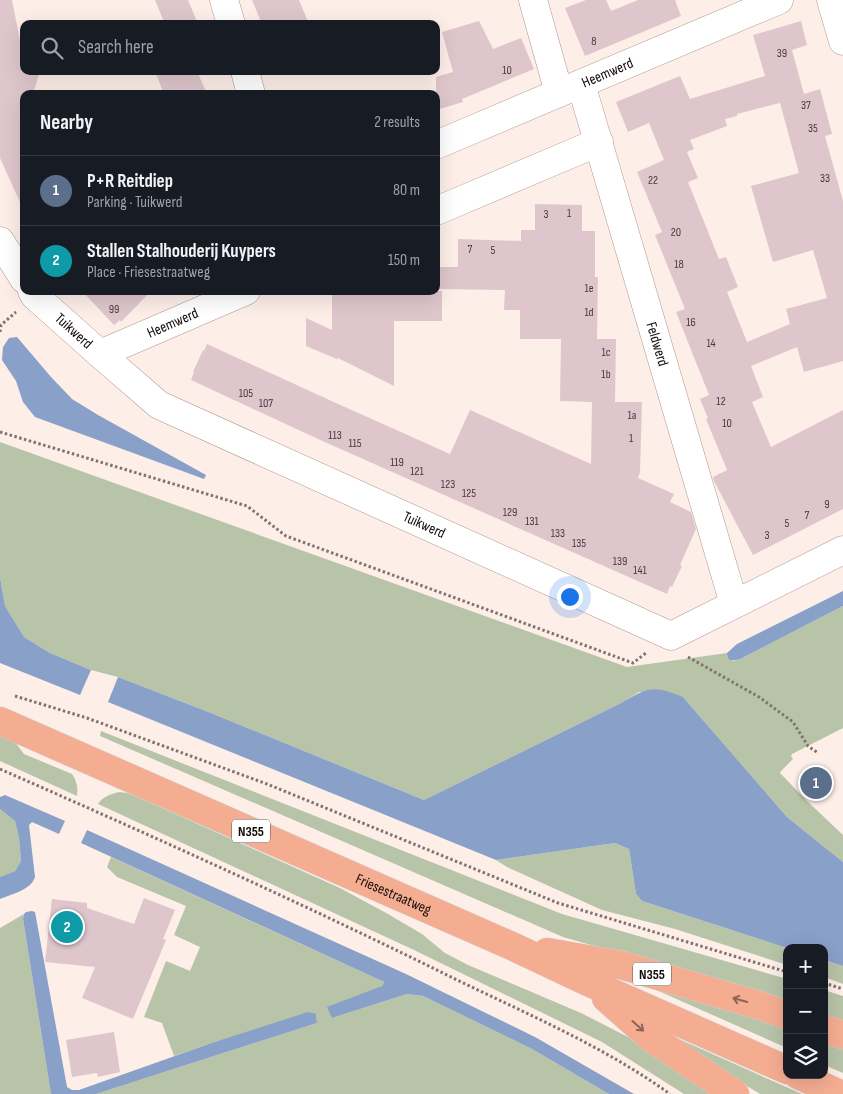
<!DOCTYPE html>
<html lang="en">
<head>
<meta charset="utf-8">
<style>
	:root { --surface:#171b24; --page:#20242c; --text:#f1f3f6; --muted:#9ea1a6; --line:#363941; --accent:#0b8043 }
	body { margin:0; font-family:"Sofia Sans Condensed",sans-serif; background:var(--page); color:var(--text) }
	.controls { position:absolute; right:15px; bottom:15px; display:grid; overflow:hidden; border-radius:10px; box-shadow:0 5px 20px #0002 }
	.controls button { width:45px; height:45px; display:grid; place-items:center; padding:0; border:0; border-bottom:1px solid var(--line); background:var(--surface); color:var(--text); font:25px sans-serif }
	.you { position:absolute; left:569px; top:596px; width:18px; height:18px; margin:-12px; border:4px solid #fff; border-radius:50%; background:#1a73e8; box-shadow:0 0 0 8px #1a73e833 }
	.badge { display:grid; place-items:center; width:32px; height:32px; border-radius:50%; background:var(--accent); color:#fff; font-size:16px; font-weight:700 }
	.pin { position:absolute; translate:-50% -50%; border:2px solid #fff; box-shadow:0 1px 5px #0006 }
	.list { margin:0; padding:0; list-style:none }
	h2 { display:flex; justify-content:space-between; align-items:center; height:65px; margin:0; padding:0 20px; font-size:21px }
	h2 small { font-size:16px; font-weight:400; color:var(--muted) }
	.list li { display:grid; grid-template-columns:32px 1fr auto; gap:15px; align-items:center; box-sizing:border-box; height:70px; padding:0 20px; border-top:1px solid var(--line) }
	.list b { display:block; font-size:19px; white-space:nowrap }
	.list p { margin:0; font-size:16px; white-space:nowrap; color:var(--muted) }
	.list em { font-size:16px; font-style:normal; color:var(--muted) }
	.icon { flex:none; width:28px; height:28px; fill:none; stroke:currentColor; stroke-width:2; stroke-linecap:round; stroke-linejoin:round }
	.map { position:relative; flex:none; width:843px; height:1094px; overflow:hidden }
	.search { position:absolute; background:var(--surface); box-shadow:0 5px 20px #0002; left:20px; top:20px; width:420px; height:55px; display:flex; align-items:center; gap:12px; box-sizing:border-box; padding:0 18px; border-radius:10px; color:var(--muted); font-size:19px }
	.panel { position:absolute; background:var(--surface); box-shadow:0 5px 20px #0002; left:20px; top:90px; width:420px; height:205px; border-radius:10px }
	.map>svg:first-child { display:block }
	.green { fill:#b8c4a8 }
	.water { fill:#89a0c8 }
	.building { fill:#dfc6cd; fill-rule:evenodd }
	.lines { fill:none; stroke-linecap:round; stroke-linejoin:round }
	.minor-casing { stroke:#ae988f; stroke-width:29 }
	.primary-casing { stroke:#d0cece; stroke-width:29 }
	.path { stroke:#807470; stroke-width:3; stroke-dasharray:2.5 2.5; stroke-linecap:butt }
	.minor { stroke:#fff; stroke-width:28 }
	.primary { stroke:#f5ad92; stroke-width:28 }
	.oneway { stroke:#8f6454 }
	.labels { text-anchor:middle; stroke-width:4; stroke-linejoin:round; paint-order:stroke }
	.number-label { font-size:12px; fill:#463a39 }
	.shield { fill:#fff; stroke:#5a5452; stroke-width:1 }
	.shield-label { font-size:14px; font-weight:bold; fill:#130b08 }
	.street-label { font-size:15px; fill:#130b08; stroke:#fff }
</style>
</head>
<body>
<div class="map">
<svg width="843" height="1094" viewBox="0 0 843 1094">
	<rect width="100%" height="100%" fill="#fdeee8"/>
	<g class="green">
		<polygon points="0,442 627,667 727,653 727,656 733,661 744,657 843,606 843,728 792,754 791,756 793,759 781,771 780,773 806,800 843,835 843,862 787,817 683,697 639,692 621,703 424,800 211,713 118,677 91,670 50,653 24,637 5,606 0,577"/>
		<polygon points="101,731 562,914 787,979 787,1010 654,963 563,937 100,736"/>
		<path d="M0 736 15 742 24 754 72 774C77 781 78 788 77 796L0 761Z"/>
		<path d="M119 792 127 793 138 797 340 888 388 914 422 934 445 953 468 965 581 1013 630 1038 714 1094H684L602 1042 414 950 98 804C102 797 111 794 119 792Z"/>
		<polygon points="0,809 15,821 19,838 21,861 15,871 0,877"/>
		<polygon points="615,843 629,849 636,894 642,901 787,948 787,965 675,929 602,910 507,867 496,860"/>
		<polygon points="111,857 384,982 382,986 332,1018 407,994 423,996 532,1049 609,1094 96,1094 317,1023 316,1014 206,1045 174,1056 162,1023 144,1017 166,961 190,971 200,947 174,935 186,906 117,877 107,867"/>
		<polygon points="24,914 23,919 51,1094 0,1094 0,928"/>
		<polygon points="824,960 843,966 843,984 824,977"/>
		<polygon points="618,973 787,1027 787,1048"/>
		<polygon points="824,990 843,996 843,1030 824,1023"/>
		<polygon points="652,1027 802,1094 760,1094"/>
		<polygon points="824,1040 843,1046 843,1073 824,1065"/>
	</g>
	<g class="water">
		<polygon points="17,337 51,377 72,399 98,415 206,475 204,479 35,417 23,402 16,381 2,360 3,347 9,338"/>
		<polygon points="0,577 5,606 24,637 50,653 91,670 80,695 0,663"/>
		<path d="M843 591V606L744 657C737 660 727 664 727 653L737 644Z"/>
		<path d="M118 677 211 713 424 800 621 703C649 687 652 685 683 697L787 817 843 862V966L824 960V948H787L642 901 636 894 629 849 615 843 496 860 108 702Z"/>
		<path d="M5 795 65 821 59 834 32 822 29 825 35 877C31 890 12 894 0 899V877L15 871 21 861 19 838 15 821 0 809V797Z"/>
		<polygon points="87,830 406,974 535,1037 634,1094 609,1094 532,1049 423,996 407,994 332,1018 327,1007 382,986 384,982 81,843"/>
		<polygon points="32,911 35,912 67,1087 72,1090 79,1090 206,1045 308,1012 316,1014 317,1023 96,1094 51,1094 23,919 24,914 26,912"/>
	</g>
	<g class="building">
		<polygon points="0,0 12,0 24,61 24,71 40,71 33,94 24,94 24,211 0,158"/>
		<polygon points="155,0 188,0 198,24 165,24"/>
		<polygon points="252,0 299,0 309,24 262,24"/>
		<polygon points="586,0 606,0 611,11 638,0 675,0 681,16 585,56 565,8"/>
		<polygon points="479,21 493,49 521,38 534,69 462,99 463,102 436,110 436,77 453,72 442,32"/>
		<path d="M801 21 807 45 792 50 804 94 820 89 832 134 825 136 843 201V361L804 372 797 347 751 366 763 397 752 402 771 447 843 410V509L753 555 714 481 713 477 727 470 706 419 708 418 700 399 709 395 676 312 685 309 655 235 662 232 637 172 664 160 649 123 628 132 616 102 680 76 690 99 765 76 753 35ZM780 103 799 173 751 186 773 262 813 250 827 298 786 309 790 324 747 342 727 292 738 287 726 257 719 259 688 182 698 178 687 152 694 149 690 140 727 126 725 119 737 116V114Z"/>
		<polygon points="155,71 197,71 207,94 164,94"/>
		<polygon points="535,204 582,205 582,231 595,231 595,277 598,277 597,339 616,339 615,402 642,402 640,472 638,478 674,494 670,502 691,512 696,529 680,565 682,566 672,587 670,586 667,594 318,439 191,380 194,372 193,372 203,350 204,351 207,344 336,403 450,454 470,410 591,464 592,402 560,401 561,339 520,339 520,310 504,310 505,290 436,289 436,267 458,267 458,239 521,241 521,230 535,230"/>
		<polygon points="82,291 151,291 121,322 120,320 114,325"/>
		<polygon points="332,291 442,291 442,321 394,321 394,386 338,358 337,359 306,346 306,318 332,330"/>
		<polygon points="144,898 175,910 163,939 166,940 133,1019 82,998 95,967 45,962 52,899 87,903 87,908 134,924"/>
		<polygon points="114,1032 120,1072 98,1077 97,1073 72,1077 66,1040"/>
	</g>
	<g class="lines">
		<defs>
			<g id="minor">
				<polyline points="224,0 231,24"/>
				<polyline points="533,0 559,93"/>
				<polyline points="831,0 843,41"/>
				<polyline points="245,71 251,94"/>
				<path id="s1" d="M581 84 734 604"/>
				<path id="s2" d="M436 145 779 0"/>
				<polyline points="436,211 599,142"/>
				<polyline points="0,241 24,279"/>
				<path id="s3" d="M32 291 35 296 100 354 159 405 671 636 843 550"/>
				<path id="s4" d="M100 354 246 291"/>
			</g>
			<g id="primary">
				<path id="s5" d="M0 721 514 947 588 982 787 1070"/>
				<polyline points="547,952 621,965 758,1005 787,1015"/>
				<polyline points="606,998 650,1037 735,1094"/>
				<polyline points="824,1029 843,1035"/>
				<polyline points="798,1075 840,1094"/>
			</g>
		</defs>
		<use href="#minor" class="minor-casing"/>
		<use href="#primary" class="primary-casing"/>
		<g class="path">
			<polyline points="0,332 1,325 16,312"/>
			<polyline points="0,432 247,506 286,536 633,663 646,653"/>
			<polyline points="688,657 759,697 793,722 808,746 818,753"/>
			<polyline points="15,696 87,718 267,784 558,903 787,972"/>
			<path d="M0 769C152 836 304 904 453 978 527 1014 603 1046 670 1094"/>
			<polyline points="824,983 843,989"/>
		</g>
		<use href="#minor" class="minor"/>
		<use href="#primary" class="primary"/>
	</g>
	<defs><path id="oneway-shaft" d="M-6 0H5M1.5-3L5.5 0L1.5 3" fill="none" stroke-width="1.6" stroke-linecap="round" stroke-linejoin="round" transform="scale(1.25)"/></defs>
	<g class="oneway">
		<use href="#oneway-shaft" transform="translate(740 1000) rotate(-164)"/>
		<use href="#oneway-shaft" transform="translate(638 1026) rotate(42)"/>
	</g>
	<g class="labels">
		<g class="number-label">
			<text x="594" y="45">8</text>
			<text x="782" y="57">39</text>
			<text x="507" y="74">10</text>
			<text x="806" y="109">37</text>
			<text x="813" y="132">35</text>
			<text x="825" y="182">33</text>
			<text x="653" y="184">22</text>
			<text x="569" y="217">1</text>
			<text x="546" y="218">3</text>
			<text x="676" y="236">20</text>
			<text x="470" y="253">7</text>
			<text x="493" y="254">5</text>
			<text x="679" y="268">18</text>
			<text x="589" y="292">1e</text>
			<text x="114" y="313">99</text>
			<text x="589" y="316">1d</text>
			<text x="691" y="326">16</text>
			<text x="711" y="347">14</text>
			<text x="606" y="356">1c</text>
			<text x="606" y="378">1b</text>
			<text x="246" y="397">105</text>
			<text x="721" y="405">12</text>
			<text x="266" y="407">107</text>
			<text x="632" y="419">1a</text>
			<text x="727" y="427">10</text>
			<text x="335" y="439">113</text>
			<text x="631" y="442">1</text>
			<text x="355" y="447">115</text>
			<text x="397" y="466">119</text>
			<text x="417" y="475">121</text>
			<text x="448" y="488">123</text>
			<text x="469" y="497">125</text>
			<text x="827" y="508">9</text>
			<text x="510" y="516">129</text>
			<text x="807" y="519">7</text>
			<text x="532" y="525">131</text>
			<text x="787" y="527">5</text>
			<text x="558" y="537">133</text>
			<text x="767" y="539">3</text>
			<text x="579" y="547">135</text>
			<text x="620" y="565">139</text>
			<text x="640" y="574">141</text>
		</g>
		<g class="shield">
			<rect x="232" y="819.5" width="38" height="23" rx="4"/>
			<rect x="633" y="962.5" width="38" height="23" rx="4"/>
		</g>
		<g class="shield-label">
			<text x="251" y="836">N355</text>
			<text x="652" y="979">N355</text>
		</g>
		<g class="street-label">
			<text dy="5" stroke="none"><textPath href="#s2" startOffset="186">Heemwerd</textPath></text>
			<text dy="5" stroke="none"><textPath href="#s4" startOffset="79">Heemwerd</textPath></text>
			<text dy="5" stroke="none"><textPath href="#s3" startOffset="58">Tuikwerd</textPath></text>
			<text dy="5" stroke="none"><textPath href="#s1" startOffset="271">Feldwerd</textPath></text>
			<text dy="5" stroke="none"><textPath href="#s3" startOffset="462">Tuikwerd</textPath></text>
			<text dy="5" stroke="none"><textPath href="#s5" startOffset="430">Friesestraatweg</textPath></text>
		</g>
	</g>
</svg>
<div class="controls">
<button>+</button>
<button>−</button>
<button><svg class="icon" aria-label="layers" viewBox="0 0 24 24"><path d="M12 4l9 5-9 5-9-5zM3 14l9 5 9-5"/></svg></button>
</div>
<div class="you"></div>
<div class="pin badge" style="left:816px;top:783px;background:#5c6f8a">1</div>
<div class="pin badge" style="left:67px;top:927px;background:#0f9aa8">2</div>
<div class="search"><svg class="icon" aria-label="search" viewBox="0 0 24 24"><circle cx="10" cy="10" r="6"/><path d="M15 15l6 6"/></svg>Search here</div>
<section class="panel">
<h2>Nearby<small>2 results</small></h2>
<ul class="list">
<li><span class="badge" style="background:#5c6f8a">1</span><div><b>P+R Reitdiep</b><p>Parking · Tuikwerd</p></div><em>80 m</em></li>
<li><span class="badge" style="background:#0f9aa8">2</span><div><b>Stallen Stalhouderij Kuypers</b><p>Place · Friesestraatweg</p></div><em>150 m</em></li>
</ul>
</section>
</div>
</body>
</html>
